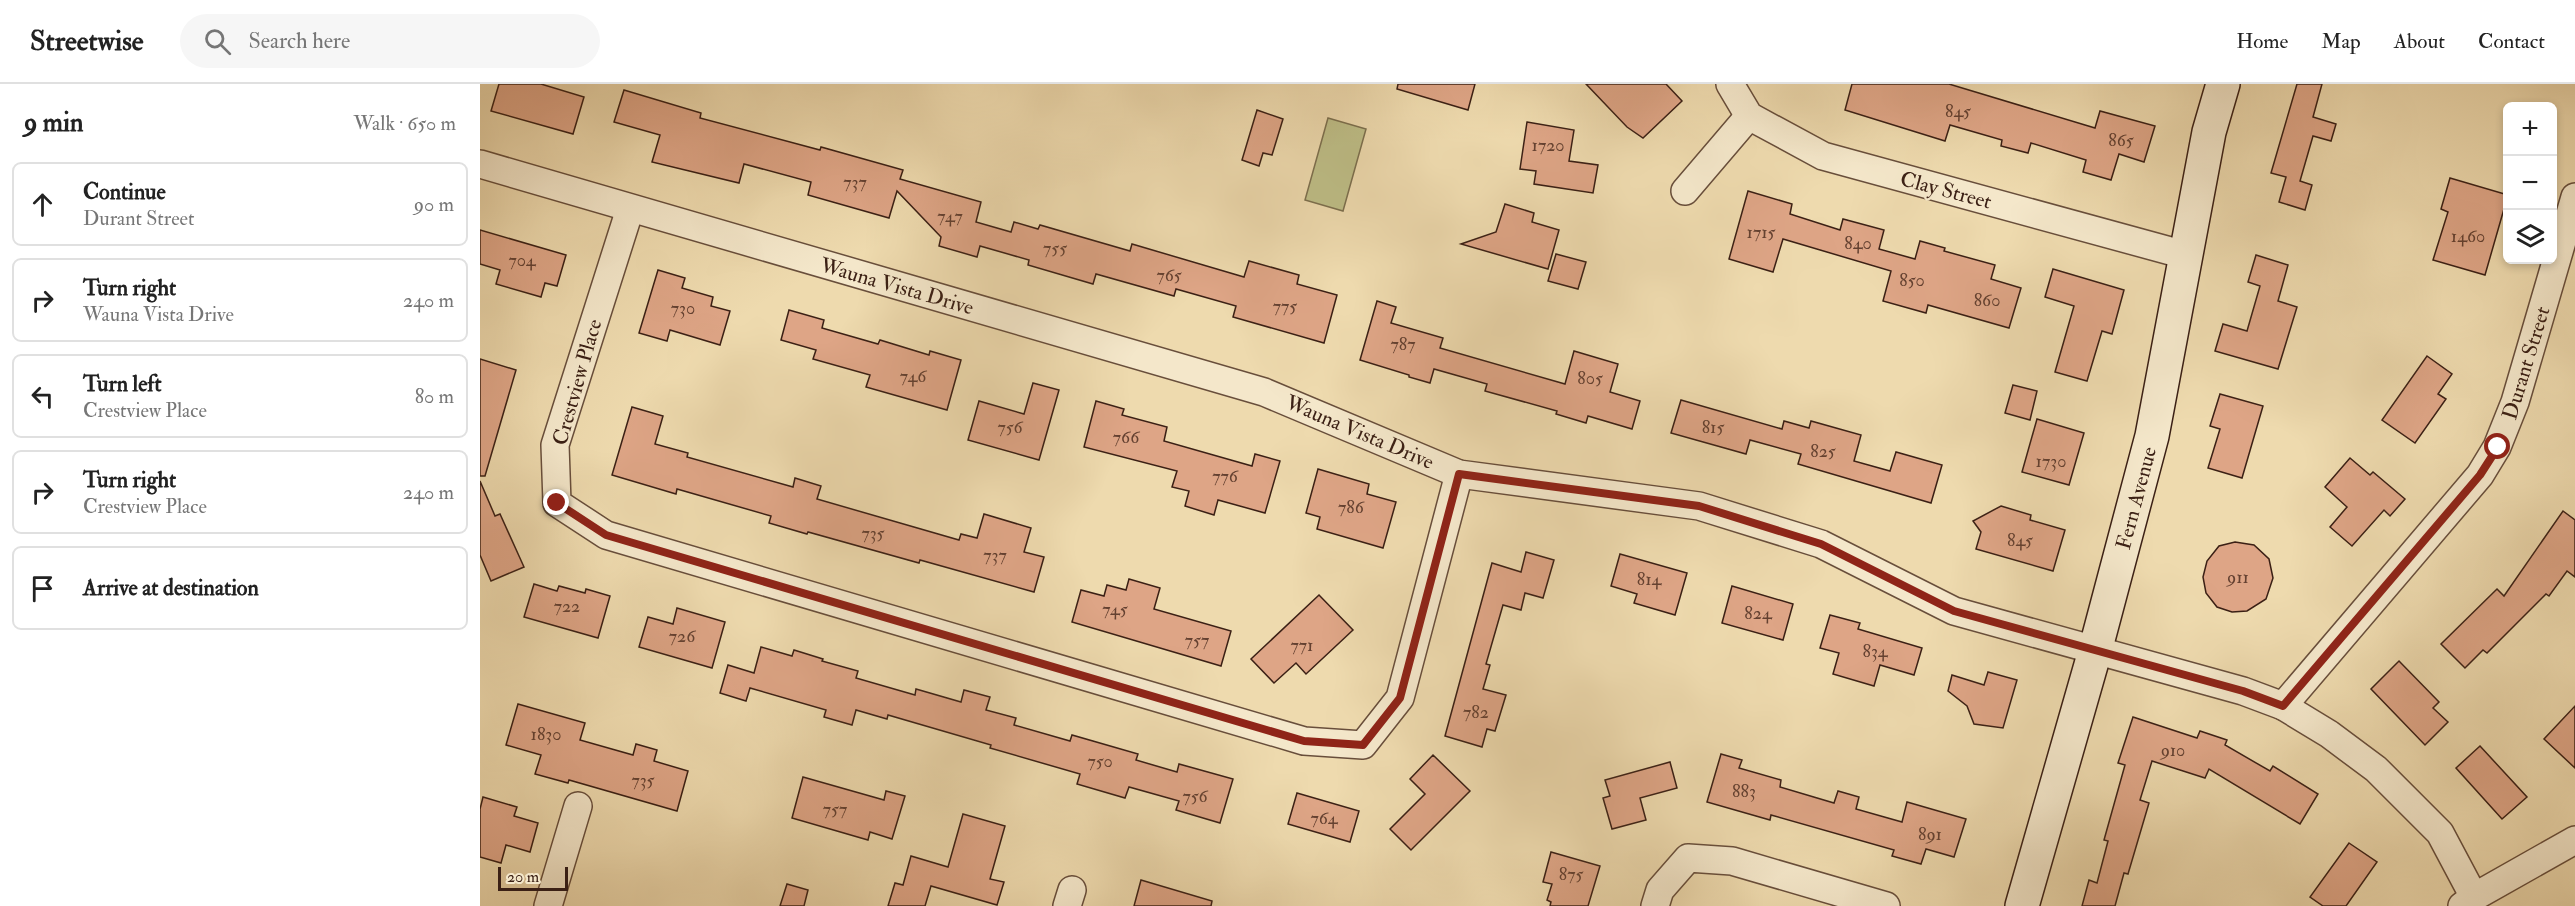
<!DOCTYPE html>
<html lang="en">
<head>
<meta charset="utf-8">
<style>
	:root { --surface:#fff; --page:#f6f6f6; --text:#222; --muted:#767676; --line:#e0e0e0 }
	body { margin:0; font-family:"IM FELL Double Pica",serif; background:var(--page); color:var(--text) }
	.controls { position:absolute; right:18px; top:18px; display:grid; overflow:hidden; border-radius:9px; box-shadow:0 3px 9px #0003 }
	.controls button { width:54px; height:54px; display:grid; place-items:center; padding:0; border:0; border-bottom:2px solid var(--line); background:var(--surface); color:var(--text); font:30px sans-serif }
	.scale { position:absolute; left:18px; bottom:15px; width:70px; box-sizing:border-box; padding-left:6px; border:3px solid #3b2015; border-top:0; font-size:16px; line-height:21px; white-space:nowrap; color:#3b2015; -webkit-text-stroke:4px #f4e7ca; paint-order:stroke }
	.stop { position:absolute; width:18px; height:18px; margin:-14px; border:4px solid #8f2418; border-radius:50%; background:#fff }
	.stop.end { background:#8f2418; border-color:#fff; box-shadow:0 2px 6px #0008 }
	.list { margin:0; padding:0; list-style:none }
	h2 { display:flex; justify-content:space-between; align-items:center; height:78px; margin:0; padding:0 24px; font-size:26px }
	h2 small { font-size:20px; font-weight:400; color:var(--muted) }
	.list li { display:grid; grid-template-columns:39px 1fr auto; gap:18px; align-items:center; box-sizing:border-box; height:84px; margin:0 12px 12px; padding:0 12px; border:2px solid var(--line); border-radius:9px }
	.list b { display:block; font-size:22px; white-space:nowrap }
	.list p { margin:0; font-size:20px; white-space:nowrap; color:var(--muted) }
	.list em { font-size:20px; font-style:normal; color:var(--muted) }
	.icon { flex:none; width:33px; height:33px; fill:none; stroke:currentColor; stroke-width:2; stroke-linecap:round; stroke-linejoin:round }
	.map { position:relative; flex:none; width:2095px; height:822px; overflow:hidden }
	header { display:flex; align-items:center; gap:36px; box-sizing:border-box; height:84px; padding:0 30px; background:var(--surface); border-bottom:2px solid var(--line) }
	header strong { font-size:28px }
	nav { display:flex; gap:33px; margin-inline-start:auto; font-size:21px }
	.search { width:420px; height:54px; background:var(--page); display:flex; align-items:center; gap:15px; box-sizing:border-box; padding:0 21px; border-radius:33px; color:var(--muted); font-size:22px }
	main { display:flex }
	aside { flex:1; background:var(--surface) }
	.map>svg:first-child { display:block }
	.green { fill:#bebe87; stroke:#7c6f4e; stroke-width:1.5 }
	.building { fill:#dea586; stroke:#3b2015; stroke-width:1.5 }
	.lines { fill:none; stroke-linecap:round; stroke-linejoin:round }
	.street-casing { stroke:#684e3b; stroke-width:30 }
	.secondary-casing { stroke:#3b2015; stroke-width:36 }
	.street { stroke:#f4e7ca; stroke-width:27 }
	.secondary { stroke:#f4e7ca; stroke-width:33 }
	.route { stroke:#8f2418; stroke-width:8 }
	.labels { text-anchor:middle; stroke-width:4.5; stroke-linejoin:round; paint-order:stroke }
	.number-label { font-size:18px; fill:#644131 }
	.street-label { font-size:21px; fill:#3b2015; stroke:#f4e7ca }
</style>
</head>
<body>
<header>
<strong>Streetwise</strong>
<div class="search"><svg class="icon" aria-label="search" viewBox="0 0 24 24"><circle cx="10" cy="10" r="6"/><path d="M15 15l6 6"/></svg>Search here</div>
<nav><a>Home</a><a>Map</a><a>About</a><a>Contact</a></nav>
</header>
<main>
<aside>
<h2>9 min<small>Walk · 650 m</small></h2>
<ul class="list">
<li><svg class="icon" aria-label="ahead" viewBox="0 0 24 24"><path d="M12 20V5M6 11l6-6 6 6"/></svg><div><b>Continue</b><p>Durant Street</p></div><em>90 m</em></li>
<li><svg class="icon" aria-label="right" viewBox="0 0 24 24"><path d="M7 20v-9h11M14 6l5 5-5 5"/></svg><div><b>Turn right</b><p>Wauna Vista Drive</p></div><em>240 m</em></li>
<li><svg class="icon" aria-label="left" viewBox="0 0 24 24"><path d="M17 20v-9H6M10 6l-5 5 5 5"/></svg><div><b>Turn left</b><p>Crestview Place</p></div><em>80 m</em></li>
<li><svg class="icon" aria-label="right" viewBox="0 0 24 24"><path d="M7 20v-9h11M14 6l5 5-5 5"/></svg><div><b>Turn right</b><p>Crestview Place</p></div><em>240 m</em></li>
<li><svg class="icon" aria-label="arrive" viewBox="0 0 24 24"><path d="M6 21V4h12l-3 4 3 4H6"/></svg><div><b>Arrive at destination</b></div></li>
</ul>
</aside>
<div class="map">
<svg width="2095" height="822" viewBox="0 0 2095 822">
	<rect width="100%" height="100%" fill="#eedaae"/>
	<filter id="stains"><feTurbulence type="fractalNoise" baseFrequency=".00333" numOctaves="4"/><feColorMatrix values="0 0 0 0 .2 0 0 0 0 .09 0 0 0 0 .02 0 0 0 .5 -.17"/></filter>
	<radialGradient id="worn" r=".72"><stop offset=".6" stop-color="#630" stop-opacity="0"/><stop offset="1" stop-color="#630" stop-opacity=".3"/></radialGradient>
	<polygon class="green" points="848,34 886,45 863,127 825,116"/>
	<g class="building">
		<polygon points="19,0 61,0 104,13 93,50 11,27"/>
		<polygon points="918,0 995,0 988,26 917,5"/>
		<polygon points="1106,0 1186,0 1202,17 1163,54 1147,43"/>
		<polygon points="1372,0 1469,0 1615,44 1620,27 1675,42 1664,78 1639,70 1631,96 1603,88 1606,76 1551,59 1548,69 1521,62 1522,56 1470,41 1465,57 1365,26"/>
		<polygon points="1817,0 1842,0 1833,33 1856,40 1851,57 1833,52 1820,97 1832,101 1825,126 1799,118 1806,93 1791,89"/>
		<polygon points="144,6 221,29 220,34 340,66 341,63 423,86 420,95 501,118 496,138 531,148 534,138 558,145 560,141 650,167 652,160 764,193 769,177 819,191 817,200 857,211 844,259 753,233 756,222 696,205 694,212 616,190 613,200 548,181 549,176 500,162 497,173 459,162 461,153 417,107 409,134 328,111 331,98 264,80 259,99 172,78 180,51 134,38"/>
		<polygon points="777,26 803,35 792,71 783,69 779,82 762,76"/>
		<polygon points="1047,38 1094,46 1089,77 1118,81 1113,109 1054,100 1056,87 1040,85"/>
		<polygon points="1970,94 2028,111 2005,191 1953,176 1968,128 1961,125"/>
		<polygon points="1268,107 1312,120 1310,130 1360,146 1363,135 1404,146 1399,165 1435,175 1440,157 1465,164 1464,167 1515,181 1511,195 1541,204 1529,244 1448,221 1446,229 1403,217 1411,187 1303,155 1293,188 1249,175"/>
		<polygon points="1025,120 1054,129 1052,138 1079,146 1068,185 981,160 1016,148"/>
		<polygon points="0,146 86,171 77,202 65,199 61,213 16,200 20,186 0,180"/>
		<polygon points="1076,170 1106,178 1098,205 1068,197"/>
		<polygon points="1776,171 1808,181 1798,217 1817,223 1798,285 1735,267 1743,240 1767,247 1780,202 1768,198"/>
		<polygon points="1573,185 1644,206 1632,250 1622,247 1607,297 1575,288 1594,222 1565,213"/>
		<polygon points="178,186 205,194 202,204 233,213 231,222 250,227 240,261 190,246 187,257 159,249"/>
		<polygon points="897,217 916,223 911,239 963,254 960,264 1085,300 1094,267 1138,280 1130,308 1160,317 1152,345 1108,332 1106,339 1076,330 1077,327 1005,307 1007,300 954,285 950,299 929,293 929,291 880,276"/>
		<polygon points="309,226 344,236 342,244 398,260 400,256 449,271 450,267 481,276 467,326 386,303 390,291 333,275 336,266 301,256"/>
		<polygon points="1947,272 1972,290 1958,310 1966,315 1935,359 1902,336"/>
		<polygon points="0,275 36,286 5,392 0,392"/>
		<polygon points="553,299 579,306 559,376 488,356 499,317 544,330"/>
		<polygon points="1533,301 1557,307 1550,336 1525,329"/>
		<polygon points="1740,310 1783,322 1762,394 1728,384 1740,345 1730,342"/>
		<polygon points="1201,316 1302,345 1304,337 1329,344 1331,337 1381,351 1374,377 1410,387 1416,368 1462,381 1451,419 1318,380 1321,370 1270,356 1266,370 1191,349"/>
		<polygon points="616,317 644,325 642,331 687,343 684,357 772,382 775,370 800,377 785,429 738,416 734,431 705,422 709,407 692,403 697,387 604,363"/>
		<polygon points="152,323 183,332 175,360 208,369 207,373 313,403 315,394 341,402 337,415 479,456 481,450 497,454 504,430 551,444 544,468 564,473 554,508 440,476 439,479 328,448 327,450 289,439 291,432 197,405 196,410 132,391"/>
		<polygon points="1557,335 1604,349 1589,401 1542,388"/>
		<polygon points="1870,374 1890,391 1893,388 1925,415 1910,432 1904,426 1872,462 1850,443 1867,423 1845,403"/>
		<polygon points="838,385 889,400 887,410 916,418 903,464 837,445 840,433 826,429"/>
		<polygon points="0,397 15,432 20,430 44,483 11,497 0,471"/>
		<polygon points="1521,422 1551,431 1550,436 1585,446 1573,487 1496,465 1501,448 1493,437"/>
		<polygon points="2083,427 2095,436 2095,493 2087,487 2069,512 2066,510 2007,569 2003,566 1985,584 1961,560 2017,505 2024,512"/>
		<polygon points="1755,458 1774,461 1789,475 1793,494 1786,515 1767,527 1752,528 1737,523 1726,509 1723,493 1727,477 1739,462"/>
		<polygon points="1046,468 1074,476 1063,514 1045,509 1041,526 1023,521 1006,580 1010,581 1003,605 1026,611 1015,647 1007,645 1002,663 965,652 1012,479 1041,488"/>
		<polygon points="1140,470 1207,489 1195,531 1154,519 1157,510 1131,502"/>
		<polygon points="649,495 680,504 674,525 751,547 741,582 592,538 601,506 624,512 627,501 646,506"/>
		<polygon points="54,500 77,507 79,502 105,509 106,505 130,512 118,554 44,533"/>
		<polygon points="1252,502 1313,520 1303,556 1242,539"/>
		<polygon points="839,511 873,546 826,590 816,579 794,599 771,575"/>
		<polygon points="197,524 245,538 232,584 159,563 168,533 193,540"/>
		<polygon points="1350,531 1380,539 1378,545 1442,564 1434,591 1400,581 1394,602 1353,590 1359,569 1340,564"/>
		<polygon points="281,563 312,572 314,566 343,575 342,577 378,587 376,594 435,611 436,605 481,618 484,606 510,613 506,626 536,634 534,641 590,657 592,651 658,670 656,676 697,688 699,680 753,695 740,739 696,726 699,717 649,703 645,714 597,700 600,690 510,664 511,661 408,631 407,635 376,626 372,641 344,633 346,626 270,604 266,617 240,609 248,581 274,589"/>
		<polygon points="1919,577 1959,618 1953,624 1968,638 1945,661 1891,605"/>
		<polygon points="1508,588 1537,596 1523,644 1494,640 1487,622 1468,607 1472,591 1504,601"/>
		<polygon points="38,620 105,639 100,656 153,671 156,660 177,666 174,677 208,687 197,727 89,696 88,699 55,690 61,671 26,661"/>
		<polygon points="2095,622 2095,684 2064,655"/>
		<polygon points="1653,633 1717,654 1720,647 1747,656 1745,661 1790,687 1793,682 1838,710 1820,740 1729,685 1725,694 1672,677 1660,716 1669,719 1648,790 1644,789 1635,822 1602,822 1609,796 1617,799 1628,757 1624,756 1645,681 1638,679"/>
		<polygon points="2000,662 2047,713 2022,735 1976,684"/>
		<polygon points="1241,670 1262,676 1259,684 1301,696 1300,703 1354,719 1358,707 1379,713 1376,725 1422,738 1427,718 1486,735 1474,773 1446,765 1441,780 1412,772 1414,766 1291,731 1290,736 1227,718"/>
		<polygon points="953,671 990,707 931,766 910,745 945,710 930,695"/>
		<polygon points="1190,678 1197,704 1160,714 1166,736 1132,745 1123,714 1130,712 1125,696"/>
		<polygon points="323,693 404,716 406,707 425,712 412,755 390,748 388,756 312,734"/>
		<polygon points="817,709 879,727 870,758 808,740"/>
		<polygon points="3,713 37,723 34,732 58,739 50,768 26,761 21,779 0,773 0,725"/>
		<polygon points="483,730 525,742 510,795 524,798 517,821 451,802 445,822 408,822 415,799 423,801 431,772 468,783"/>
		<polygon points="1869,759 1897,778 1866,822 1843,822 1830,813"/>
		<polygon points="1071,768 1120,782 1108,822 1070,822 1071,818 1067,816 1072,800 1063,798"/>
		<polygon points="661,796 732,817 731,822 654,822"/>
		<polygon points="307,800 328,806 324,822 300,822"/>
	</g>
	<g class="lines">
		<defs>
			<g id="street">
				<polyline points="1250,0 1269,32 1343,72 1705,171"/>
				<polyline points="0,80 784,308 979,390 1219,422 1341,460 1474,527 1763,607 1803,622 1849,650 1896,685 1960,749 1994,813"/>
				<polyline points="1205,107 1269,32"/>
				<polyline points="150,125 75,361 77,419 126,451 824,657 883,661 920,614 979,390"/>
				<polyline points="1803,622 2000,391 2017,363 2035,318 2095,113"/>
				<polyline points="68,822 98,722"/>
				<polyline points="587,822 592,806"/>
				<polyline points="1175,822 1180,806 1208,774 1252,777 1406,822"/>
				<polyline points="1982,822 1994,813 2095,756"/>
			</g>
			<polyline id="secondary" points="1542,822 1615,567 1672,352 1729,48 1743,0"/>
		</defs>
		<use href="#street" class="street-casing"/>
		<use href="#secondary" class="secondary-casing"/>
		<use href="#street" class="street"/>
		<use href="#secondary" class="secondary"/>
	</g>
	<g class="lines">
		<polyline class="route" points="77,419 126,451 824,657 883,661 920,614 979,390 1219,422 1341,460 1474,527 1763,607 1803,622 2000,391 2018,363"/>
	</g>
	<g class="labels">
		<g class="number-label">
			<text x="1478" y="33">845</text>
			<text x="1641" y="62">865</text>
			<text x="1068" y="67">1720</text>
			<text x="375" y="104">737</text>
			<text x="470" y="138">747</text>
			<text x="1281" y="154">1715</text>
			<text x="1988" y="158">1460</text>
			<text x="1378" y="165">840</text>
			<text x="575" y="170">755</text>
			<text x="42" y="182">704</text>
			<text x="689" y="197">765</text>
			<text x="1432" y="202">850</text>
			<text x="1507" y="222">860</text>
			<text x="805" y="228">775</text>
			<text x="203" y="230">730</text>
			<text x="923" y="266">787</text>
			<text x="433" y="298">746</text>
			<text x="1110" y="300">805</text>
			<text x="530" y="349">756</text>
			<text x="1233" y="349">815</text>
			<text x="646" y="359">766</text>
			<text x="1343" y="373">825</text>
			<text x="1571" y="383">1730</text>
			<text x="745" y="398">776</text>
			<text x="871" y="429">786</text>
			<text x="393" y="455">735</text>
			<text x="1540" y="462">845</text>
			<text x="515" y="477">737</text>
			<text x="1758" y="499">911</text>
			<text x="1169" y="501">814</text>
			<text x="87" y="528">722</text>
			<text x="635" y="531">745</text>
			<text x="1278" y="535">824</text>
			<text x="202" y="558">726</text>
			<text x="717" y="562">757</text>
			<text x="822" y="567">771</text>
			<text x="1395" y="573">834</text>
			<text x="996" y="634">782</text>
			<text x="66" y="656">1830</text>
			<text x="1693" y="672">910</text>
			<text x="620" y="683">750</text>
			<text x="163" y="702">735</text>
			<text x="1264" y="713">883</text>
			<text x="715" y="718">756</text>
			<text x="355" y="731">757</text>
			<text x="844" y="740">764</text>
			<text x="1450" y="756">891</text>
			<text x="1091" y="796">875</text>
		</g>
		<g class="street-label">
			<text transform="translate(1466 106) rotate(15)" y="7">Clay Street</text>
			<text transform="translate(417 202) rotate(16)" y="7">Wauna Vista Drive</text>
			<text transform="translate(2046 279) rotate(-73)" y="7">Durant Street</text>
			<text transform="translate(97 298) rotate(-74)" y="7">Crestview Place</text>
			<text transform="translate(880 348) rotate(23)" y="7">Wauna Vista Drive</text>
			<text transform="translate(1656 414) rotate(-75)" y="7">Fern Avenue</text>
		</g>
	</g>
	<rect width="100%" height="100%" filter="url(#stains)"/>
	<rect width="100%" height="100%" fill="url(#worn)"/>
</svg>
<div class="controls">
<button>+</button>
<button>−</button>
<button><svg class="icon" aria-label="layers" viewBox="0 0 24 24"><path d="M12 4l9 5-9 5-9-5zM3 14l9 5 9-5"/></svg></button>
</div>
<div class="scale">20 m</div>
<div class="stop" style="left:2018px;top:363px"></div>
<div class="stop end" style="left:77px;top:419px"></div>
</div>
</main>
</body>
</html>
